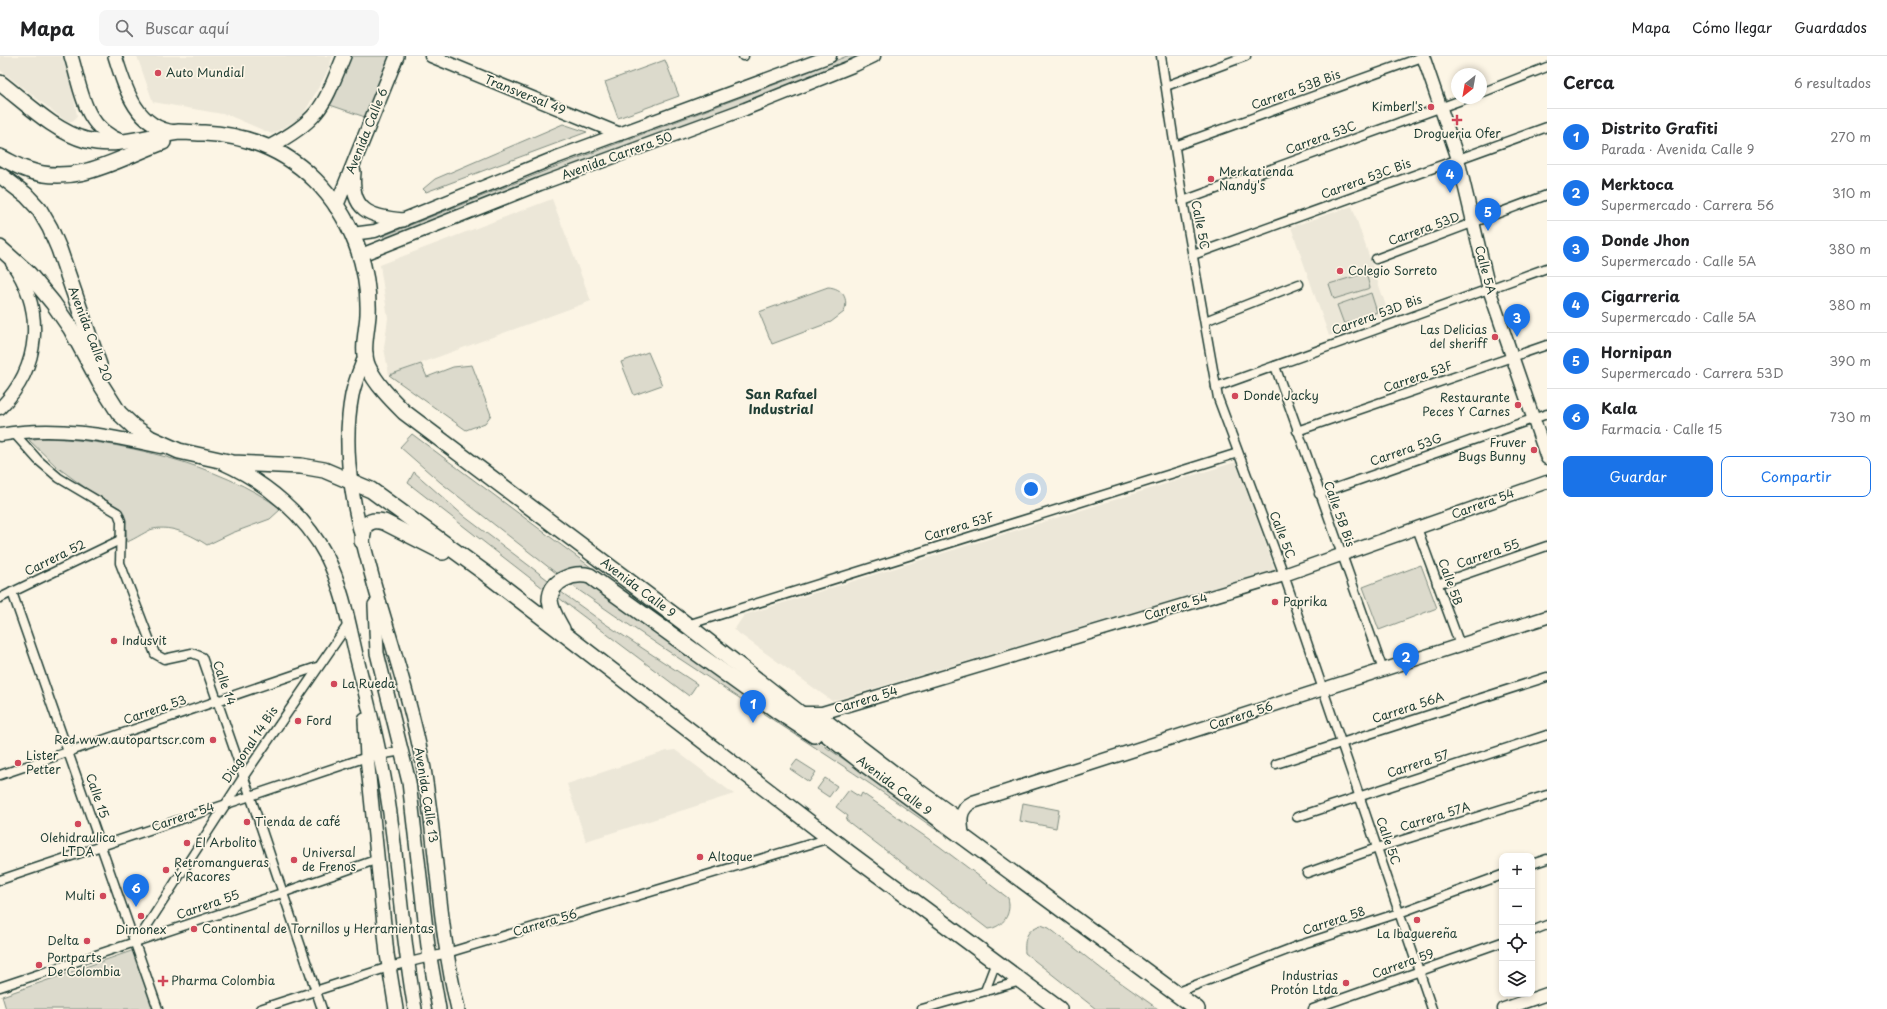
<!DOCTYPE html>
<html lang="es">
<head>
<meta charset="utf-8">
<style>
	:root { --surface:#fff; --page:#f6f6f6; --text:#202124; --muted:#757577; --line:#e0e0e0; --accent:#1a73e8 }
	body { margin:0; font-family:"Playpen Sans",sans-serif; background:var(--page); color:var(--text) }
	.controls { position:absolute; right:12px; bottom:12px; display:grid; overflow:hidden; border-radius:8px; box-shadow:0 2px 6px #0003 }
	.controls button { width:36px; height:36px; display:grid; place-items:center; padding:0; border:0; border-bottom:1px solid var(--line); background:var(--surface); color:var(--text); font:20px sans-serif }
	.compass { position:absolute; left:1451px; top:12px; width:36px; height:36px; border-radius:50%; background:var(--surface); box-shadow:0 2px 6px #0003; rotate:211deg }
	.you { position:absolute; left:1031px; top:433px; width:14px; height:14px; margin:-10px; border:3px solid #fff; border-radius:50%; background:#1a73e8; box-shadow:0 0 0 6px #1a73e833 }
	.badge { display:grid; place-items:center; width:26px; height:26px; border-radius:50%; background:var(--accent); color:#fff; font-size:13px; font-weight:700 }
	.pin { position:absolute; translate:-50% -33px; filter:drop-shadow(0 1px 2px #0008) }
	.pin::after { content:''; position:absolute; top:21px; width:14px; height:12px; background:inherit; clip-path:polygon(0 0,100% 0,50% 100%) }
	.list { margin:0; padding:0; list-style:none }
	h2 { display:flex; justify-content:space-between; align-items:center; height:52px; margin:0; padding:0 16px; font-size:17px }
	h2 small { font-size:13px; font-weight:400; color:var(--muted) }
	.list li { display:grid; grid-template-columns:26px 1fr auto; gap:12px; align-items:center; box-sizing:border-box; height:56px; padding:0 16px; border-top:1px solid var(--line) }
	.list b { display:block; font-size:15px; white-space:nowrap }
	.list p { margin:0; font-size:13px; white-space:nowrap; color:var(--muted) }
	.list em { font-size:13px; font-style:normal; color:var(--muted) }
	.actions { display:flex; gap:8px; padding:12px 16px }
	.actions a { flex:1; padding:9px 0; border:1px solid var(--accent); border-radius:8px; text-align:center; font-size:14px; color:var(--accent) }
	.actions .main { background:var(--accent); color:#fff }
	.icon { flex:none; width:22px; height:22px; fill:none; stroke:currentColor; stroke-width:2; stroke-linecap:round; stroke-linejoin:round }
	.map { position:relative; flex:none; width:1547px; height:953px; overflow:hidden }
	header { display:flex; align-items:center; gap:24px; box-sizing:border-box; height:56px; padding:0 20px; background:var(--surface); border-bottom:1px solid var(--line) }
	header strong { font-size:19px }
	nav { display:flex; gap:22px; margin-inline-start:auto; font-size:14px }
	.search { width:280px; height:36px; background:var(--page); display:flex; align-items:center; gap:10px; box-sizing:border-box; padding:0 14px; border-radius:8px; color:var(--muted); font-size:15px }
	main { display:flex }
	aside { flex:1; background:var(--surface) }
	.map>svg:first-child { display:block }
	.built { fill:#ece7d8 }
	.green { fill:#dcdacc; stroke:#7e8c80 }
	.lines { fill:none; stroke-linecap:round; stroke-linejoin:round }
	.street-casing { stroke:#1f3d34; stroke-width:11 }
	.secondary-casing { stroke:#1f3d34; stroke-width:15 }
	.primary-casing { stroke:#1f3d34; stroke-width:16 }
	.highway-casing { stroke:#1f3d34; stroke-width:18 }
	.street { stroke:#fcf5e5; stroke-width:8 }
	.secondary { stroke:#fcf5e5; stroke-width:12 }
	.primary { stroke:#fcf5e5; stroke-width:13 }
	.highway { stroke:#fcf5e5; stroke-width:15 }
	.poi-dot { fill:#d1495b; stroke:#fcf5e5; stroke-width:1.5 }
	.labels { text-anchor:middle; stroke-width:3.5; stroke-linejoin:round; paint-order:stroke }
	.poi-label { font-size:12px; fill:#1f3d34; stroke:#fcf5e5; text-anchor:start }
	.street-label { font-size:12px; fill:#1f3d34; stroke:#fcf5e5 }
	.neighbourhood-label { font-size:13px; font-weight:bold; fill:#1f3d34; stroke:#fcf5e5 }
</style>
</head>
<body>
<header>
<strong>Mapa</strong>
<div class="search"><svg class="icon" aria-label="search" viewBox="0 0 24 24"><circle cx="10" cy="10" r="6"/><path d="M15 15l6 6"/></svg>Buscar aquí</div>
<nav><a>Mapa</a><a>Cómo llegar</a><a>Guardados</a></nav>
</header>
<main>
<div class="map">
<svg width="1547" height="953" viewBox="0 0 1547 953">
	<rect width="100%" height="100%" fill="#fcf5e5"/>
	<filter id="ink" filterUnits="userSpaceOnUse"><feTurbulence type="fractalNoise" baseFrequency=".025" numOctaves="2"/><feDisplacementMap in="SourceGraphic" scale="8" xChannelSelector="R" yChannelSelector="G"/><feConvolveMatrix kernelMatrix="1 2 1 2 8 2 1 2 1" color-interpolation-filters="sRGB"/></filter>
	<g filter="url(#ink)">
		<g class="built">
			<polygon points="0,0 62,0 73,34 77,60 75,64 67,66 0,14"/>
			<polygon points="137,0 333,0 326,18 302,61 272,78 228,59 153,46"/>
			<polygon points="552,143 591,245 389,319 384,292 388,262 380,209"/>
			<polygon points="1352,150 1389,259 1329,280 1291,171"/>
			<polygon points="1236,406 1275,514 832,645 734,574 744,559"/>
			<polygon points="675,694 734,738 586,785 567,728 667,695"/>
		</g>
		<g class="green">
			<polygon points="351,0 390,0 365,61 330,49"/>
			<polygon points="847,0 864,0 386,185 383,180 565,107 803,18"/>
			<polygon points="665,4 679,40 618,62 605,26"/>
			<polygon points="563,68 587,76 426,136 423,133 435,123"/>
			<polygon points="1366,217 1370,232 1334,243 1329,228"/>
			<path d="M828 231C843 232 849 243 844 256L831 266 772 288 759 256Z"/>
			<polygon points="1371,237 1377,256 1344,268 1337,249"/>
			<polygon points="648,296 662,329 634,339 621,306"/>
			<polygon points="421,308 427,321 453,311 472,309 491,359 485,367 466,374 389,319"/>
			<polygon points="412,378 592,512 571,512 556,517 440,426 400,391"/>
			<path d="M40 382C113 382 223 409 281 453L270 463 232 477 207 489C192 479 172 469 153 473 148 474 135 483 127 486L125 463 120 452 87 433 57 411 29 384Z"/>
			<polygon points="414,416 465,461 548,524 543,532 408,427"/>
			<polygon points="1421,509 1437,552 1379,574 1363,531"/>
			<path d="M584 524 759 646 891 735 948 782C824 693 692 615 567 526Z"/>
			<polygon points="561,536 604,567 697,628 689,640 559,542"/>
			<polygon points="797,704 816,716 809,726 790,713"/>
			<polygon points="825,722 837,730 829,741 817,733"/>
			<path d="M849 734 860 741 862 737 939 790 1008 842C1012 857 1004 871 988 873L846 764 848 760 836 751Z"/>
			<polygon points="1023,747 1059,754 1056,772 1020,765"/>
			<path d="M1041 869 1049 872 1103 914 1158 953H1096L1025 897C1024 883 1026 874 1041 869Z"/>
			<polygon points="137,893 155,953 6,953 2,940"/>
		</g>
		<g class="lines">
			<defs>
				<g id="street">
					<polyline points="743,0 744,0"/>
					<polyline points="1161,0 1183,145 1218,342 1284,519 1432,953"/>
					<polyline points="1166,30 1246,0"/>
					<polyline points="1481,37 1547,11"/>
					<polyline points="1175,90 1425,0"/>
					<polyline points="1183,145 1467,42"/>
					<polyline points="1193,199 1547,71"/>
					<polyline points="1376,203 1547,139"/>
					<polyline points="1205,265 1299,228"/>
					<polyline points="1275,310 1383,614"/>
					<polyline points="1216,331 1547,212"/>
					<polyline points="1297,375 1547,289"/>
					<polyline points="13,376 38,404 59,422 118,457 121,465 120,507 155,598 164,603 192,597 202,601 250,739 322,953"/>
					<polyline points="1319,438 1547,358"/>
					<polyline points="1417,472 1460,589"/>
					<polyline points="1437,528 1547,490"/>
					<polyline points="12,536 158,953"/>
					<polyline points="0,542 120,484"/>
					<polyline points="687,569 1238,397"/>
					<polyline points="1276,708 1547,621"/>
					<polyline points="0,719 317,611"/>
					<polyline points="1297,761 1547,679"/>
					<polyline points="1532,808 1547,803"/>
					<polyline points="1307,817 1377,792 1547,739"/>
					<polyline points="0,824 367,701 402,695"/>
					<polyline points="1532,875 1547,869"/>
					<polyline points="136,887 244,720 349,567"/>
					<polyline points="0,931 282,837 378,803"/>
					<polyline points="985,935 996,906"/>
					<polyline points="1175,937 1300,889 1399,857 1502,819"/>
					<polyline points="260,953 389,911 447,897 830,782"/>
					<polyline points="922,953 1021,925"/>
					<polyline points="1313,953 1502,886"/>
				</g>
				<g id="secondary">
					<polyline points="431,0 620,78"/>
					<polyline points="1423,0 1458,103 1489,233 1547,402"/>
					<polyline points="352,178 375,175 557,101 830,0"/>
					<polyline points="361,199 540,128 745,53 855,9 874,0"/>
					<path d="M0 352C41 311 45 254 12 207"/>
					<path d="M0 379C54 369 108 379 161 391"/>
					<polyline points="801,657 822,657 1284,519 1547,426"/>
					<polyline points="818,658 898,719 961,764"/>
					<path d="M963 780C961 767 958 753 973 746L1547 561"/>
					<polyline points="1504,953 1547,938"/>
				</g>
				<g id="primary">
					<path d="M71 0C82 35 83 72 123 86"/>
					<path d="M115 0C125 32 136 72 175 76"/>
					<path d="M269 91C320 64 323 51 344 0"/>
					<path d="M354 116C350 154 369 161 403 164"/>
					<polyline points="336,151 397,0"/>
					<path d="M366 298C361 311 355 325 352 339 339 406 359 474 377 538 394 595 413 654 424 713 437 793 439 875 458 953"/>
					<path d="M223 407C266 426 305 459 327 501 343 533 349 569 357 603 371 659 385 715 392 772 400 833 404 893 415 953"/>
					<polyline points="375,549 377,597 409,726 428,890 439,953"/>
					<polyline points="365,664 367,701 387,898 396,953"/>
				</g>
				<g id="highway">
					<path d="M0 27C25 46 55 76 86 84 117 92 148 80 179 76 187 76 196 77 204 77 246 79 285 94 315 124 351 160 370 210 368 259 367 275 361 296 368 311 376 328 391 343 404 356L687 569 867 710 1197 953"/>
					<path d="M0 101C9 105 18 111 28 114 76 131 119 102 163 86"/>
					<polyline points="0,119 26,139 39,153 50,172 59,193 99,309"/>
					<polyline points="0,192 29,218 53,247 71,273 100,327 119,357 134,371 150,382 179,395 233,407 301,410 324,414 371,434 485,517 849,797 1059,953"/>
					<path d="M362 485 364 471C370 464 376 464 384 466L443 496"/>
					<path d="M562 573C557 564 551 555 550 544 550 524 574 516 590 520L776 654 814 679"/>
				</g>
			</defs>
			<use href="#street" class="street-casing"/>
			<use href="#secondary" class="secondary-casing"/>
			<use href="#primary" class="primary-casing"/>
			<use href="#highway" class="highway-casing"/>
			<use href="#street" class="street"/>
			<use href="#secondary" class="secondary"/>
			<use href="#primary" class="primary"/>
			<use href="#highway" class="highway"/>
		</g>
	</g>
	<g class="poi-dot">
		<circle cx="158" cy="17" r="4"/>
		<circle cx="1431" cy="51" r="4"/>
		<path d="M1455 58h4v4h4v4h-4v4h-4v-4h-4v-4h4z"/>
		<circle cx="1211" cy="123" r="4"/>
		<circle cx="1340" cy="215" r="4"/>
		<circle cx="1495" cy="281" r="4"/>
		<circle cx="1235" cy="340" r="4"/>
		<circle cx="1518" cy="349" r="4"/>
		<circle cx="1534" cy="394" r="4"/>
		<circle cx="1275" cy="546" r="4"/>
		<circle cx="114" cy="585" r="4"/>
		<circle cx="334" cy="628" r="4"/>
		<circle cx="298" cy="665" r="4"/>
		<circle cx="213" cy="684" r="4"/>
		<circle cx="18" cy="707" r="4"/>
		<circle cx="247" cy="766" r="4"/>
		<circle cx="78" cy="768" r="4"/>
		<circle cx="187" cy="787" r="4"/>
		<circle cx="700" cy="801" r="4"/>
		<circle cx="294" cy="804" r="4"/>
		<circle cx="166" cy="814" r="4"/>
		<circle cx="103" cy="840" r="4"/>
		<circle cx="141" cy="860" r="4"/>
		<circle cx="1417" cy="864" r="4"/>
		<circle cx="194" cy="873" r="4"/>
		<circle cx="87" cy="885" r="4"/>
		<circle cx="39" cy="909" r="4"/>
		<path d="M161 919h4v4h4v4h-4v4h-4v-4h-4v-4h4z"/>
		<circle cx="1346" cy="927" r="4"/>
	</g>
	<g class="labels">
		<g class="poi-label">
			<text x="166" y="21">Auto Mundial</text>
			<text x="1423" y="55" text-anchor="end">Kimberl's</text>
			<text x="1457" y="82" text-anchor="middle">Drogueria Ofer</text>
			<text x="1219" y="120">Merkatienda<tspan x="1219" dy="14">Nandy's</tspan></text>
			<text x="1348" y="219">Colegio Sorreto</text>
			<text x="1487" y="278" text-anchor="end">Las Delicias<tspan x="1487" dy="14">del sheriff</tspan></text>
			<text x="1243" y="344">Donde Jacky</text>
			<text x="1510" y="346" text-anchor="end">Restaurante<tspan x="1510" dy="14">Peces Y Carnes</tspan></text>
			<text x="1526" y="391" text-anchor="end">Fruver<tspan x="1526" dy="14">Bugs Bunny</tspan></text>
			<text x="1283" y="550">Paprika</text>
			<text x="122" y="589">Indusvit</text>
			<text x="342" y="632">La Rueda</text>
			<text x="306" y="669">Ford</text>
			<text x="205" y="688" text-anchor="end">Red www.autopartscr.com</text>
			<text x="26" y="704">Lister<tspan x="26" dy="14">Petter</tspan></text>
			<text x="255" y="770">Tienda de café</text>
			<text x="78" y="786" text-anchor="middle">Olehidraulica<tspan x="78" dy="14">LTDA</tspan></text>
			<text x="195" y="791">El Arbolito</text>
			<text x="302" y="801">Universal<tspan x="302" dy="14">de Frenos</tspan></text>
			<text x="708" y="805">Altoque</text>
			<text x="174" y="811">Retromangueras<tspan x="174" dy="14">Y Racores</tspan></text>
			<text x="95" y="844" text-anchor="end">Multi</text>
			<text x="202" y="877">Continental de Tornillos y Herramientas</text>
			<text x="141" y="878" text-anchor="middle">Dimonex</text>
			<text x="1417" y="882" text-anchor="middle">La Ibaguereña</text>
			<text x="79" y="889" text-anchor="end">Delta</text>
			<text x="47" y="906">Portparts<tspan x="47" dy="14">De Colombia</tspan></text>
			<text x="1338" y="924" text-anchor="end">Industrias<tspan x="1338" dy="14">Protón Ltda</tspan></text>
			<text x="171" y="929">Pharma Colombia</text>
		</g>
		<g class="street-label">
			<text transform="translate(1296 34) rotate(-20)" y="4">Carrera 53B Bis</text>
			<text transform="translate(525 39) rotate(22)" y="4">Transversal 49</text>
			<text transform="translate(367 75) rotate(-68)" y="4">Avenida Calle 6</text>
			<text transform="translate(1321 82) rotate(-20)" y="4">Carrera 53C</text>
			<text transform="translate(617 100) rotate(-20)" y="4">Avenida Carrera 50</text>
			<text transform="translate(1366 123) rotate(-20)" y="4">Carrera 53C Bis</text>
			<text transform="translate(1200 169) rotate(79)" y="4">Calle 5C</text>
			<text transform="translate(1424 173) rotate(-20)" y="4">Carrera 53D</text>
			<text transform="translate(1485 214) rotate(75)" y="4">Calle 5A</text>
			<text transform="translate(1377 259) rotate(-20)" y="4">Carrera 53D Bis</text>
			<text transform="translate(90 278) rotate(69)" y="4">Avenida Calle 20</text>
			<text transform="translate(1418 321) rotate(-19)" y="4">Carrera 53F</text>
			<text transform="translate(1406 394) rotate(-19)" y="4">Carrera 53G</text>
			<text transform="translate(1483 448) rotate(-20)" y="4">Carrera 54</text>
			<text transform="translate(1339 458) rotate(70)" y="4">Calle 5B Bis</text>
			<text transform="translate(959 471) rotate(-17)" y="4">Carrera 53F</text>
			<text transform="translate(1282 479) rotate(69)" y="4">Calle 5C</text>
			<text transform="translate(1488 498) rotate(-19)" y="4">Carrera 55</text>
			<text transform="translate(55 502) rotate(-26)" y="4">Carrera 52</text>
			<text transform="translate(1450 526) rotate(70)" y="4">Calle 5B</text>
			<text transform="translate(638 532) rotate(37)" y="4">Avenida Calle 9</text>
			<text transform="translate(1176 551) rotate(-17)" y="4">Carrera 54</text>
			<text transform="translate(224 627) rotate(71)" y="4">Calle 14</text>
			<text transform="translate(866 644) rotate(-17)" y="4">Carrera 54</text>
			<text transform="translate(1408 652) rotate(-18)" y="4">Carrera 56A</text>
			<text transform="translate(155 654) rotate(-19)" y="4">Carrera 53</text>
			<text transform="translate(1241 660) rotate(-18)" y="4">Carrera 56</text>
			<text transform="translate(250 689) rotate(-56)" y="4">Diagonal 14 Bis</text>
			<text transform="translate(1418 708) rotate(-18)" y="4">Carrera 57</text>
			<text transform="translate(894 730) rotate(37)" y="4">Avenida Calle 9</text>
			<text transform="translate(426 739) rotate(81)" y="4">Avenida Calle 13</text>
			<text transform="translate(97 740) rotate(71)" y="4">Calle 15</text>
			<text transform="translate(183 761) rotate(-19)" y="4">Carrera 54</text>
			<text transform="translate(1435 761) rotate(-17)" y="4">Carrera 57A</text>
			<text transform="translate(1388 785) rotate(71)" y="4">Calle 5C</text>
			<text transform="translate(208 849) rotate(-19)" y="4">Carrera 55</text>
			<text transform="translate(1334 865) rotate(-18)" y="4">Carrera 58</text>
			<text transform="translate(545 867) rotate(-17)" y="4">Carrera 56</text>
			<text transform="translate(1403 908) rotate(-20)" y="4">Carrera 59</text>
		</g>
		<g class="neighbourhood-label">
			<text x="781" y="343">San Rafael<tspan x="781" dy="15">Industrial</tspan></text>
		</g>
	</g>
</svg>
<div class="controls">
<button>+</button>
<button>−</button>
<button><svg class="icon" aria-label="locate" viewBox="0 0 24 24"><circle cx="12" cy="12" r="6"/><path d="M12 2v4M12 18v4M2 12h4M18 12h4"/></svg></button>
<button><svg class="icon" aria-label="layers" viewBox="0 0 24 24"><path d="M12 4l9 5-9 5-9-5zM3 14l9 5 9-5"/></svg></button>
</div>
<svg class="compass" viewBox="-18 -18 36 36"><path d="M0-13l5 13h-10z" fill="#e53935"/><path d="M0 13l5-13h-10z" fill="#757577"/></svg>
<div class="you"></div>
<div class="pin badge" style="left:753px;top:667px">1</div>
<div class="pin badge" style="left:1406px;top:620px">2</div>
<div class="pin badge" style="left:1517px;top:281px">3</div>
<div class="pin badge" style="left:1450px;top:137px">4</div>
<div class="pin badge" style="left:1488px;top:175px">5</div>
<div class="pin badge" style="left:136px;top:851px">6</div>
</div>
<aside>
<h2>Cerca<small>6 resultados</small></h2>
<ul class="list">
<li><span class="badge">1</span><div><b>Distrito Grafiti</b><p>Parada · Avenida Calle 9</p></div><em>270 m</em></li>
<li><span class="badge">2</span><div><b>Merktoca</b><p>Supermercado · Carrera 56</p></div><em>310 m</em></li>
<li><span class="badge">3</span><div><b>Donde Jhon</b><p>Supermercado · Calle 5A</p></div><em>380 m</em></li>
<li><span class="badge">4</span><div><b>Cigarreria</b><p>Supermercado · Calle 5A</p></div><em>380 m</em></li>
<li><span class="badge">5</span><div><b>Hornipan</b><p>Supermercado · Carrera 53D</p></div><em>390 m</em></li>
<li><span class="badge">6</span><div><b>Kala</b><p>Farmacia · Calle 15</p></div><em>730 m</em></li>
</ul>
<div class="actions"><a class="main">Guardar</a><a>Compartir</a></div>
</aside>
</main>
</body>
</html>
